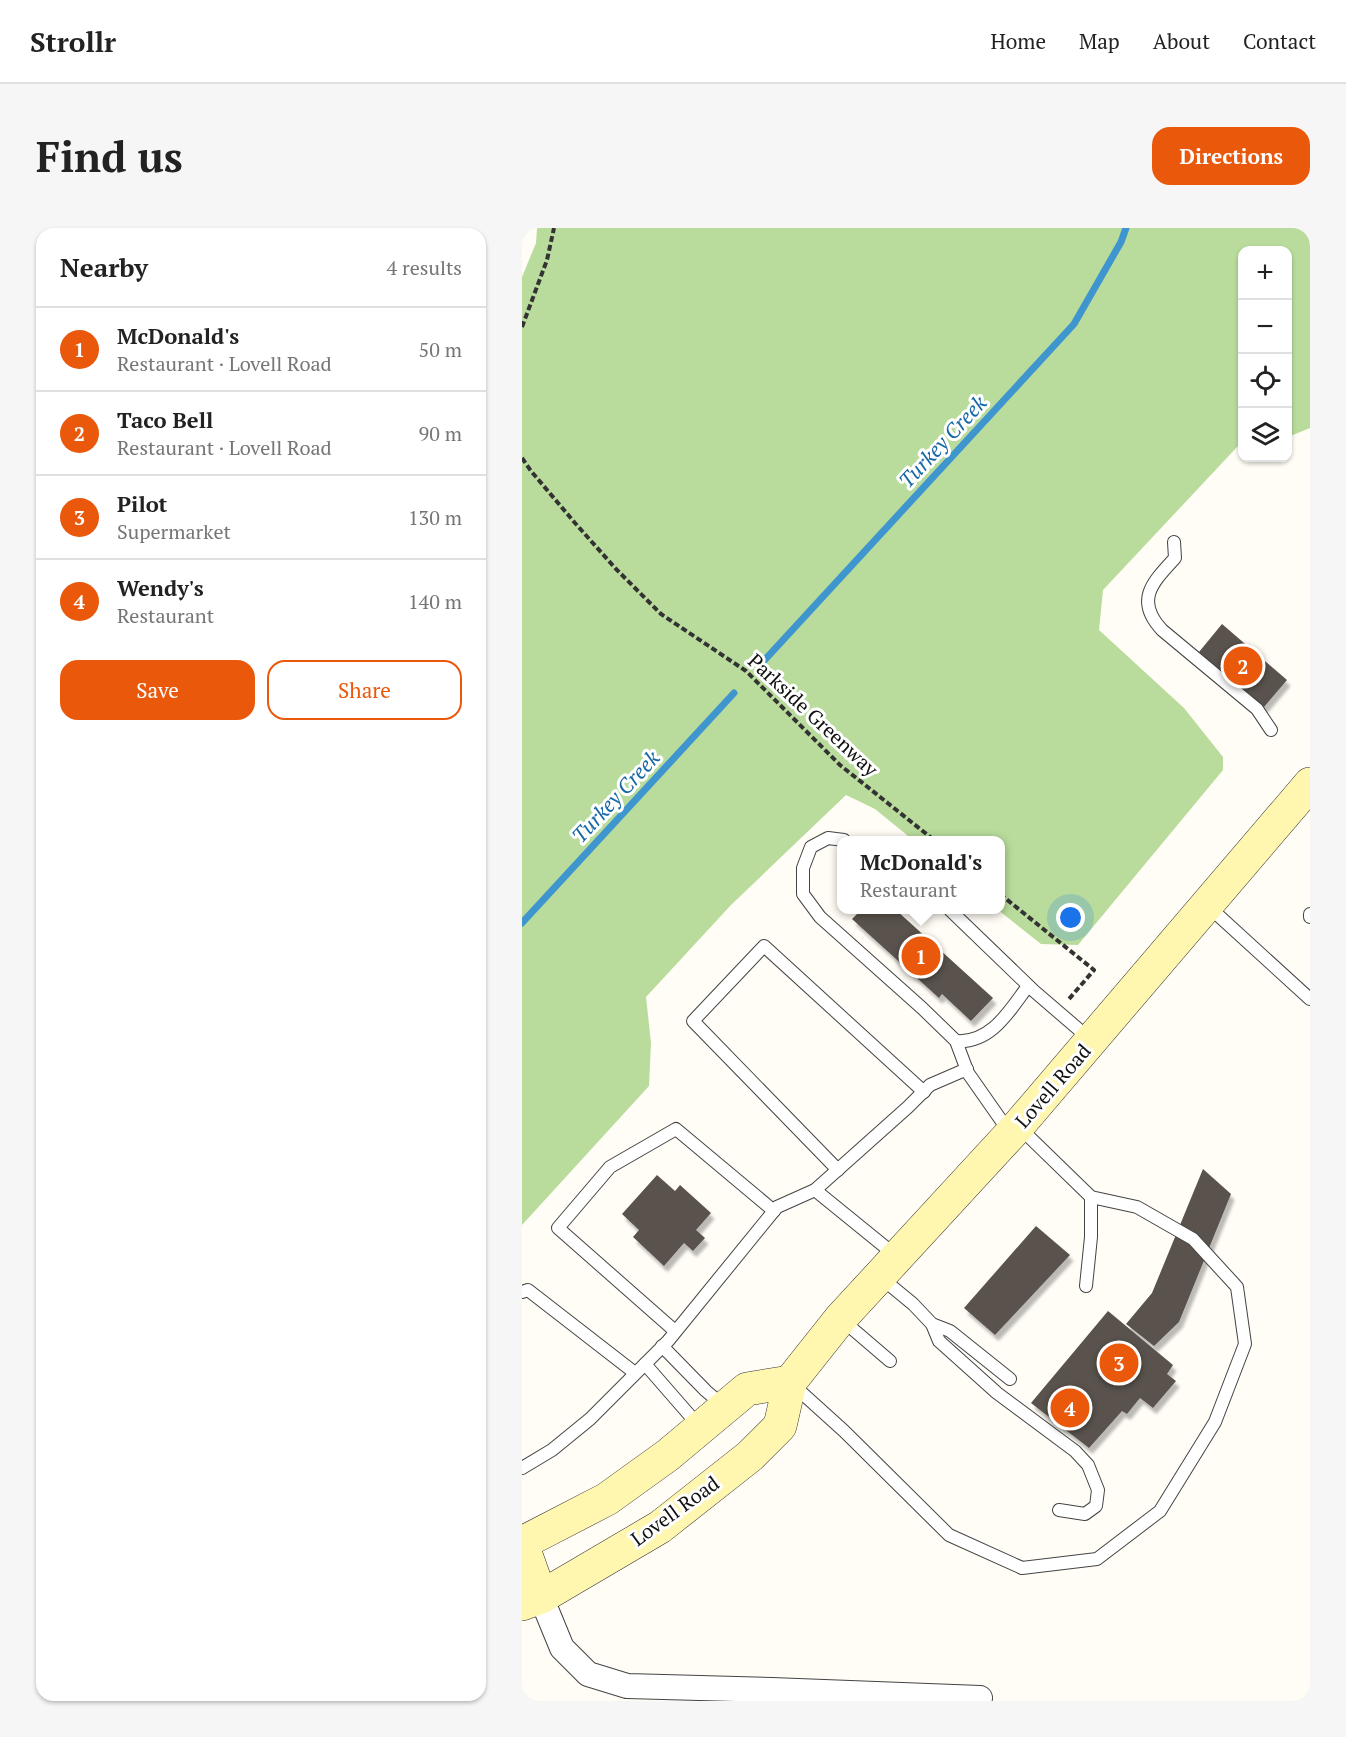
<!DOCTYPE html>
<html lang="en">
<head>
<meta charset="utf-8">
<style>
	:root { --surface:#fff; --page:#f6f6f6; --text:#222; --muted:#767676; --line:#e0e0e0; --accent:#ea580c }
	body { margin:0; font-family:"PT Serif",serif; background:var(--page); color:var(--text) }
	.controls { position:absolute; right:18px; top:18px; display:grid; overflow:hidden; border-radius:12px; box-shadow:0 2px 4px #0004 }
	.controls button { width:54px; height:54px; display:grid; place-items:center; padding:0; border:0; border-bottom:2px solid var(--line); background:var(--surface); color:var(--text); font:30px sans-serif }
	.you { position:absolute; left:549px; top:690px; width:21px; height:21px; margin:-15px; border:4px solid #fff; border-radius:50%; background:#1a73e8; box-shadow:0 0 0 9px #1a73e833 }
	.badge { display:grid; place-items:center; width:39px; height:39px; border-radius:50%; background:var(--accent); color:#fff; font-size:20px; font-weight:700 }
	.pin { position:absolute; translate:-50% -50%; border:3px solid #fff; box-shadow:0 2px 6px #0006 }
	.popup { position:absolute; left:315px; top:608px; width:168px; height:78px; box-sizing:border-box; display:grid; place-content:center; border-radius:12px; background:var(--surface); filter:drop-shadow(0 2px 4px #0005); font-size:20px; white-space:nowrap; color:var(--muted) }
	.popup b { font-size:22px; color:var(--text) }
	.popup::after { content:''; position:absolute; left:50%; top:100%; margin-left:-12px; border:12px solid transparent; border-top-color:var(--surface) }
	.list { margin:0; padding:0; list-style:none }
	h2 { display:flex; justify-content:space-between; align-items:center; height:78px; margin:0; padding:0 24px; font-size:26px }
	h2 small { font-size:20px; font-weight:400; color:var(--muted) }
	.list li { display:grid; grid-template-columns:39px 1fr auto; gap:18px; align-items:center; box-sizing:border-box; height:84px; padding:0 24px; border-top:2px solid var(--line) }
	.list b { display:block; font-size:22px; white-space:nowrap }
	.list p { margin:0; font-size:20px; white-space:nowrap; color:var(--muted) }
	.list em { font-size:20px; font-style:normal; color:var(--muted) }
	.actions { display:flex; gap:12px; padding:18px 24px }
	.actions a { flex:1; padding:14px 0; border:2px solid var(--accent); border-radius:18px; text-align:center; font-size:21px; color:var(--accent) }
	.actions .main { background:var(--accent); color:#fff }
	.icon { flex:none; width:33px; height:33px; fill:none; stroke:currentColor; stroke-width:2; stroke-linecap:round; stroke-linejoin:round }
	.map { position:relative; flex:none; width:788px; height:1473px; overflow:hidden; border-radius:18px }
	header { display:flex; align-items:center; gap:36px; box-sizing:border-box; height:84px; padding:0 30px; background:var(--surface); border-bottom:2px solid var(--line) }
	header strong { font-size:28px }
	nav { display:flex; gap:33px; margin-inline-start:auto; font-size:21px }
	.intro { display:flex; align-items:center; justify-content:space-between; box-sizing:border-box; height:144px; padding:0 36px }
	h1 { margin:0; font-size:42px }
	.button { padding:15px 27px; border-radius:18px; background:var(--accent); color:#fff; font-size:21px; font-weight:700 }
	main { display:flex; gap:36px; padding:0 36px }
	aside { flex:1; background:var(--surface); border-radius:18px; box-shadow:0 2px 4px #0004 }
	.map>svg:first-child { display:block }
	.forest { fill:#b9dc9c }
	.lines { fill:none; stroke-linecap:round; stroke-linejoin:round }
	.stream { stroke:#3f96cf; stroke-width:7 }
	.building { fill:#5a524d; filter:url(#shadow) }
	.service-casing { stroke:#444; stroke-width:14 }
	.minor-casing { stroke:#444; stroke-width:26 }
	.secondary-casing { stroke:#333; stroke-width:34 }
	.path { stroke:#333; stroke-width:4; stroke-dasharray:6 3; stroke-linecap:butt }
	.service { stroke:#fff; stroke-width:12 }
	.minor { stroke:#fff; stroke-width:24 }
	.secondary { stroke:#fff6b0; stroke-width:33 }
	.labels { text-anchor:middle; stroke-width:6; stroke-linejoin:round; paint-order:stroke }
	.street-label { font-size:20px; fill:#111; stroke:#fff }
	.water-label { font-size:21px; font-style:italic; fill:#1768a6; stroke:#fff }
</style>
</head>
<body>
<header>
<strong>Strollr</strong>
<nav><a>Home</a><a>Map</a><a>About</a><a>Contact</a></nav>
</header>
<div class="intro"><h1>Find us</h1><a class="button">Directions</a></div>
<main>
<aside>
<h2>Nearby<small>4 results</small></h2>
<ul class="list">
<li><span class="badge">1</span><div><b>McDonald's</b><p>Restaurant · Lovell Road</p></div><em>50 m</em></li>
<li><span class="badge">2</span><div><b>Taco Bell</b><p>Restaurant · Lovell Road</p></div><em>90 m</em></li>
<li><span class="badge">3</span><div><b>Pilot</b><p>Supermarket</p></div><em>130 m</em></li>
<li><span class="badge">4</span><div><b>Wendy's</b><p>Restaurant</p></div><em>140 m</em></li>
</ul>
<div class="actions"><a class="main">Save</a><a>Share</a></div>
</aside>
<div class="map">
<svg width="788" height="1473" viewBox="0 0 788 1473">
	<defs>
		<filter id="shadow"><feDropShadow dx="3.5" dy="6" stdDeviation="1.5" flood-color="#0004"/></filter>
	</defs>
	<rect width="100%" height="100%" fill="#fffdf5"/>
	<polygon class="forest" points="15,0 788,0 788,200 766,209 766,22 720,22 720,217 716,218 581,362 577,402 662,480 701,529 701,542 556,717 519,716 476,682 478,682 478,612 391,612 353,581 324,567 209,677 124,769 129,815 127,858 0,997 0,49 14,15"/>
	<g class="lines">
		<g class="stream">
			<polyline points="239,436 552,96 599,14 604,0"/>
			<polyline points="0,695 212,465"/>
		</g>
	</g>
	<g class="building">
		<polygon points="700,396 765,452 742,479 677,424"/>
		<polygon points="339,682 374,682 471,770 449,793 420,766 417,770 330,691"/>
		<polygon points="681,941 709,966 657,1094 632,1118 604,1096 630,1065"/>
		<polygon points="135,947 153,963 158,957 189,985 174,1002 183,1010 171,1023 162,1015 142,1038 111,1009 117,1002 100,986"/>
		<polygon points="514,998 548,1027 473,1107 442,1080"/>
		<polygon points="586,1083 651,1137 645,1146 654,1153 631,1180 618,1170 605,1186 600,1183 567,1220 509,1175"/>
	</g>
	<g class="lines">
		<defs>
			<g id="service">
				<path d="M652 314 653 330C631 354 612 372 640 402L735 481 749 502"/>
				<polyline points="322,612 306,610 289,619 281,640 281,666 298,689 400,780 434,813 446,845 488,905"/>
				<polyline points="686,678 788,771"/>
				<polyline points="428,682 512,763 569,812"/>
				<polyline points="788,686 788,689"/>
				<path d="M434 813C469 816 488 782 506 758"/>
				<polyline points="496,898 569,969 569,1009 564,1058"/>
				<polyline points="316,942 171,793 242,718 402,864"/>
				<polyline points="293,962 373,1027"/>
				<polyline points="357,1048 391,1076 410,1096 428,1103 488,1151"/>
				<polyline points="0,1064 6,1062 113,1145"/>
				<polyline points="319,1091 368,1133"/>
				<polyline points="410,1096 417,1113 475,1165 553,1223 566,1237 576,1262 574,1278 563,1286 537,1282"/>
				<polyline points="153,1103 36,1000 88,939 154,901 252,983"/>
				<polyline points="140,1118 184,1163 203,1179"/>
				<polyline points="123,1136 177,1198"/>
				<polyline points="270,1156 322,1203 427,1307 500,1340 575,1331 638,1283 693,1194 723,1116 715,1059 671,1011 615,979 569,969"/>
				<polyline points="0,1240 30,1222 68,1191 146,1113 255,979 293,962 386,879 408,857 445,841"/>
			</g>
			<polyline id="minor" points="19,1369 40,1420 66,1446 105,1458 250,1462 458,1470"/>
			<g id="secondary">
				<polyline points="0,1315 85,1271 146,1227 225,1161 268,1154"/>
				<polyline points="0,1316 19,1369"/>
				<polyline points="0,1376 19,1369 138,1299 228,1228 258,1198 268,1154 318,1091 496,898 788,556"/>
			</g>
		</defs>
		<use href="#service" class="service-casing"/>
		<use href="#minor" class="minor-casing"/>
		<use href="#secondary" class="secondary-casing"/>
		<g class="path">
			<polyline points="0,99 25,32 32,0"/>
			<polyline points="0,230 9,243 53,295 94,341 139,386 224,443 318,537 412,612"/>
			<polyline points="478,666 572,742 547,771"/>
		</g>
		<use href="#service" class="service"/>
		<use href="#minor" class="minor"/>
		<use href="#secondary" class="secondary"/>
	</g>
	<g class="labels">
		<g class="street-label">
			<text transform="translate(291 487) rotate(43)" y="7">Parkside Greenway</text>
			<text transform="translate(531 858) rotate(-49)" y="7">Lovell Road</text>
			<text transform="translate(153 1283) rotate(-36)" y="7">Lovell Road</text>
		</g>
		<g class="water-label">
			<text transform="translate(421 214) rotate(-47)" y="7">Turkey Creek</text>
			<text transform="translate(94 569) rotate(-47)" y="7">Turkey Creek</text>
		</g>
	</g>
</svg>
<div class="controls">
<button>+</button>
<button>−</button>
<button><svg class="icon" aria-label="locate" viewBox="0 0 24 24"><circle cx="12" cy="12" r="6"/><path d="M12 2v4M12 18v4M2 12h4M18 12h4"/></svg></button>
<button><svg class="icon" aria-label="layers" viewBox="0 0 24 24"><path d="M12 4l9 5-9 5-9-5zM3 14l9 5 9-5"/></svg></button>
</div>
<div class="you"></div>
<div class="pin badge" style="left:399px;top:728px">1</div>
<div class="popup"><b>McDonald's</b>Restaurant</div>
<div class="pin badge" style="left:721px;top:438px">2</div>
<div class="pin badge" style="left:597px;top:1135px">3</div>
<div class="pin badge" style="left:548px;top:1180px">4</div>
</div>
</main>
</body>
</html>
